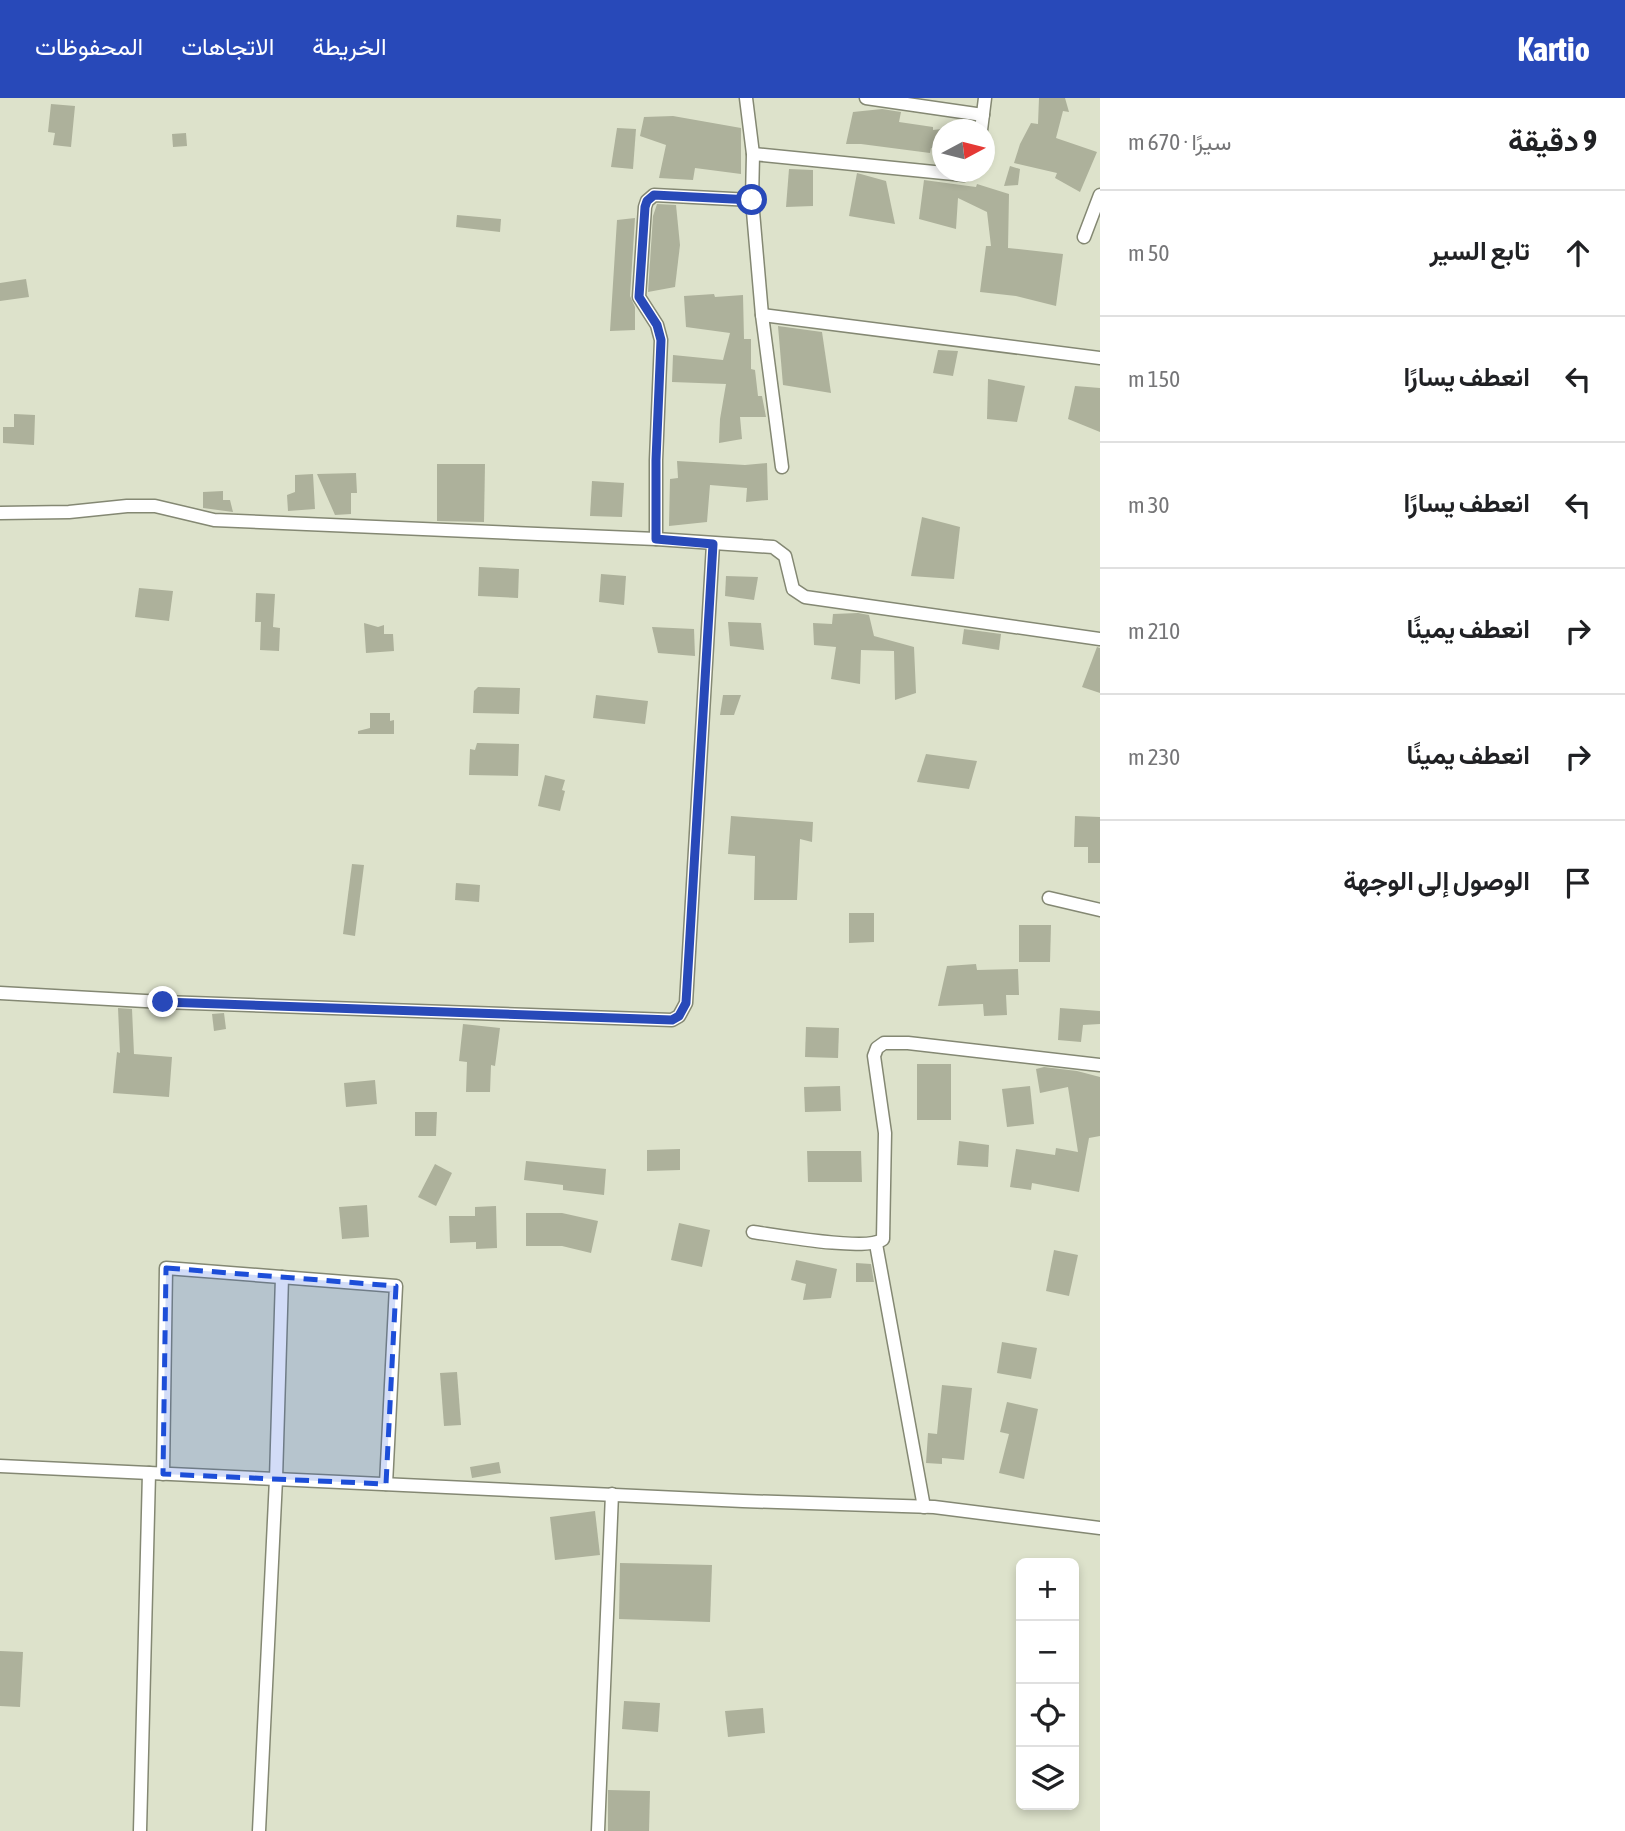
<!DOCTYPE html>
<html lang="ar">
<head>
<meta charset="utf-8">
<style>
	:root { --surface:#fff; --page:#f6f6f6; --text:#202124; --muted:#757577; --line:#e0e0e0; --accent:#2849b9 }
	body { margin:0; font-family:"Asap Condensed",Vazirmatn,sans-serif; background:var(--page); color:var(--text); direction:rtl }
	.controls { position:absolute; right:21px; bottom:21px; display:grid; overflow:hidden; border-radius:10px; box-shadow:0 4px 10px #0003 }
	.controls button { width:63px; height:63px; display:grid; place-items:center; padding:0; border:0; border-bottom:2px solid var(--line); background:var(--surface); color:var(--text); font:35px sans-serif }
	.compass { position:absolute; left:932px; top:21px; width:63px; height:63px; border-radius:50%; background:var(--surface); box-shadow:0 4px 10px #0003; rotate:83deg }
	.stop { position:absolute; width:21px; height:21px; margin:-16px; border:5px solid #2849b9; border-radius:50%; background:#fff }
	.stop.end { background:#2849b9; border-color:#fff; box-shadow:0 2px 7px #0008 }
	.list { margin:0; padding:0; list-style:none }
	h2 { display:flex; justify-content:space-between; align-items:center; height:91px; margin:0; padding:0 28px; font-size:30px }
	h2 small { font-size:23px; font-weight:400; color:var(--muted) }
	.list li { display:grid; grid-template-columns:46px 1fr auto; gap:21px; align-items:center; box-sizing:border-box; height:126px; padding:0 28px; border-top:2px solid var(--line) }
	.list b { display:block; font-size:26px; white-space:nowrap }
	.list em { font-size:23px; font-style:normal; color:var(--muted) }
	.icon { flex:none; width:38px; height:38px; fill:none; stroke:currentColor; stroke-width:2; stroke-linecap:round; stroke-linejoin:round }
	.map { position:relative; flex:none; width:1100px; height:1733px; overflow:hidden; direction:ltr }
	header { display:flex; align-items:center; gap:42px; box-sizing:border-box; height:98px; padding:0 35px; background:var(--accent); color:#fff }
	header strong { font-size:33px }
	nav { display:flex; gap:38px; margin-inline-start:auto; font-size:24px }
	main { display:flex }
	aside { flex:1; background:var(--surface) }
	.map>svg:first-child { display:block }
	.building { fill:#adb19b }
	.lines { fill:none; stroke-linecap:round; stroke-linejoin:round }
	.street-casing { stroke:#848873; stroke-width:15 }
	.street { stroke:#fff; stroke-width:12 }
	.route { stroke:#2849b9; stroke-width:9 }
	.marked { fill:#1d4ed8; fill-opacity:0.2; stroke:#1d4ed8; stroke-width:5; stroke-dasharray:14 9; stroke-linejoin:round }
</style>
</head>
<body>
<header>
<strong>Kartio</strong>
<nav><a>الخريطة</a><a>الاتجاهات</a><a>المحفوظات</a></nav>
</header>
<main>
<aside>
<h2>9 دقيقة<small>سيرًا · 670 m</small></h2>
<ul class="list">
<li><svg class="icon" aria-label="ahead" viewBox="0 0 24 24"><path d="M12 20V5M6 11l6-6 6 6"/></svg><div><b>تابع السير</b></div><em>50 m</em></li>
<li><svg class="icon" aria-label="left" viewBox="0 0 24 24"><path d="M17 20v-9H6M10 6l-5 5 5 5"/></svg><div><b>انعطف يسارًا</b></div><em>150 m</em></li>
<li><svg class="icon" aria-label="left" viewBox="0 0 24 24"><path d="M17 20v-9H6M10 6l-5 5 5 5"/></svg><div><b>انعطف يسارًا</b></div><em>30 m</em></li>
<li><svg class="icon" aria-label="right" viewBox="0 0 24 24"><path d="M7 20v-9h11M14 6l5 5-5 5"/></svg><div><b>انعطف يمينًا</b></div><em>210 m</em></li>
<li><svg class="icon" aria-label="right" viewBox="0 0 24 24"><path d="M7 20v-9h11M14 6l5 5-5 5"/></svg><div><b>انعطف يمينًا</b></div><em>230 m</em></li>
<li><svg class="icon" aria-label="arrive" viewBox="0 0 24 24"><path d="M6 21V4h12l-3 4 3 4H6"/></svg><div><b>الوصول إلى الوجهة</b></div></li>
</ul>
</aside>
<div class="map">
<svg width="1100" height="1733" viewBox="0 0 1100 1733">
	<rect width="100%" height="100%" fill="#dde2cb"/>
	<g class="building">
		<polygon points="1039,0 1065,0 1069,14 1063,13 1056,40 1097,54 1080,94 1055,80 1057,75 1014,65 1020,46 1031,25 1038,26"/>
		<polygon points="51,6 75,8 71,49 53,47 55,35 48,34"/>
		<polygon points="882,11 901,14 899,24 933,29 933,32 942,31 942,53 931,50 930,55 861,46 846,46 853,14"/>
		<polygon points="673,18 741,30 741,76 695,70 693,82 659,80 666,47 640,38 644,19"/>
		<polygon points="617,30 636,31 633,71 611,69"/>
		<polygon points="186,35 187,48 173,49 172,36"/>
		<polygon points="1010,68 1020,71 1018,87 1004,88"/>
		<polygon points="789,71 813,72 813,108 786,109"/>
		<polygon points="857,75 886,83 895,126 849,118"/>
		<polygon points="924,82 976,89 977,86 1009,96 1008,150 1063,156 1056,208 1016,198 980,194 986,148 991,148 987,114 958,100 956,131 919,121"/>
		<polygon points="657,106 676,107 680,147 675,189 648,194 653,118"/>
		<polygon points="457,117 501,121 500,134 456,129"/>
		<polygon points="635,120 630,198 635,209 635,232 610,233 617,122"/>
		<polygon points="26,181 29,199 0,203 0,185"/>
		<polygon points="714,196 715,199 743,197 744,241 751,241 751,271 755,272 758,298 762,298 766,319 740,319 742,341 719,345 720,321 726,286 672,284 673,257 723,262 730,235 686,229 684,198"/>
		<polygon points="778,228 822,234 831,295 783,287"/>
		<polygon points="938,252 958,253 953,278 933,275"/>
		<polygon points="988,281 1025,288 1017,324 987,321"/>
		<polygon points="1075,288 1100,290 1100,334 1068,321"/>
		<polygon points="14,316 35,317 34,347 3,345 3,329 14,329"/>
		<polygon points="677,363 745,367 767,365 768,402 746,404 747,390 710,387 707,424 669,428 670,381 678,380"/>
		<polygon points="437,366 485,366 484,424 437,423"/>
		<polygon points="356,375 357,395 351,395 351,416 335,417 317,376"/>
		<polygon points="313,376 315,411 288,413 287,397 295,394 295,377"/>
		<polygon points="592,383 624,385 622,419 590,418"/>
		<polygon points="223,393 223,402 230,402 233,414 203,410 203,394"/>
		<polygon points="922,419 960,429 954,481 911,478"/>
		<polygon points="479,469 519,471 518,500 478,498"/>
		<polygon points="601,476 626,478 624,507 599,504"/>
		<polygon points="726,478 758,479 754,502 725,498"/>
		<polygon points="139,490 173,493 169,523 135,519"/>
		<polygon points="256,495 275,496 273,529 280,530 279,553 260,552 261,524 255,524"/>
		<polygon points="858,515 869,517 874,538 914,549 916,595 895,602 894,553 861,552 860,586 831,581 836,549 814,547 813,525 832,526 833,516"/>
		<polygon points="728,524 761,525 764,552 730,548"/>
		<polygon points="364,525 378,529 384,527 384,536 393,536 394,553 366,555"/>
		<polygon points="652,529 694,531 695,558 658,555"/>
		<polygon points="964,531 1001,536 999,552 962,546"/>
		<polygon points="1097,549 1100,550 1100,595 1082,589"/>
		<polygon points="478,589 520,590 519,616 473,615 474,593"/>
		<polygon points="596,597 648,603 645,626 593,620"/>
		<polygon points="723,597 741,597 734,617 720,617"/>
		<polygon points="370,615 390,615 390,623 394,622 394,636 358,636 358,633 370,630"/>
		<polygon points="477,645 519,646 518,678 469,677 470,651 475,652"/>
		<polygon points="926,656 977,663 969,691 917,684"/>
		<polygon points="545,677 565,682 562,692 565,693 560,713 538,708"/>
		<polygon points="731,718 813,724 812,744 800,741 797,802 754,802 755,758 728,756"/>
		<polygon points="1075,718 1100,719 1100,765 1088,765 1088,749 1074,749"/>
		<polygon points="352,766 364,767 355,838 343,836"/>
		<polygon points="456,785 480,787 479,804 455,802"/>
		<polygon points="849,815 874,815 874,844 849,845"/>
		<polygon points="1019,827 1051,827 1050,864 1019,864"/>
		<polygon points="976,866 977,872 1018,871 1019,897 1006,897 1007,917 984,918 983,906 938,908 947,868"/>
		<polygon points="118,910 132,911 134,956 172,959 169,999 113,995 117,954 120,955"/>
		<polygon points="1060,910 1100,913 1100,926 1083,927 1081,944 1058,942"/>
		<polygon points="224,915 226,931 214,933 212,916"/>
		<polygon points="463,926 500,930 495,968 491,967 490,994 466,994 467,964 459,963"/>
		<polygon points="806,929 839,930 838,960 805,959"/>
		<rect x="917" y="966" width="34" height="56"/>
		<polygon points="1044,969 1077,973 1100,979 1100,1038 1089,1040 1079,1094 1032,1085 1031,1092 1010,1089 1016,1051 1055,1057 1056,1050 1078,1054 1068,989 1040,995 1036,971"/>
		<polygon points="375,982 377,1006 346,1009 344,985"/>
		<polygon points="840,988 841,1013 805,1014 804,989"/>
		<polygon points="1030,988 1034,1026 1007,1029 1002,991"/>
		<polygon points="415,1014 437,1014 436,1038 415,1038"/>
		<polygon points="959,1043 989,1047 988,1069 957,1067"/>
		<polygon points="680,1051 680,1072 647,1073 647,1052"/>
		<polygon points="807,1053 861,1053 862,1084 808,1084"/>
		<polygon points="526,1063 606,1071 604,1097 563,1092 563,1087 524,1082"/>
		<polygon points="435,1066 452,1075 436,1108 418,1099"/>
		<polygon points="367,1107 369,1139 342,1141 339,1109"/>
		<polygon points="496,1108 497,1150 476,1151 476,1144 450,1145 449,1118 475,1118 475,1109"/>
		<polygon points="526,1115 562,1115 598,1123 591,1155 562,1148 526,1148"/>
		<polygon points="679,1125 710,1132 702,1169 671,1162"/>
		<polygon points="1054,1152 1078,1157 1069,1198 1046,1193"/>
		<polygon points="796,1162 837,1171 831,1200 803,1202 806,1186 791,1182"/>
		<polygon points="856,1165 871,1166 874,1184 856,1184"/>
		<polygon points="1002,1244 1037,1250 1031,1281 997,1275"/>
		<polygon points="457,1274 461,1327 444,1328 440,1275"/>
		<polygon points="942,1287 972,1290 964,1362 942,1360 942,1366 926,1365 928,1335 937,1336"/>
		<polygon points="1007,1304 1038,1311 1024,1381 999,1375 1009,1336 1000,1334"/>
		<polygon points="499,1364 501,1375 472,1380 470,1369"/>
		<polygon points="595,1413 600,1457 555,1462 550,1419"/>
		<polygon points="620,1465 712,1467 710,1524 619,1521"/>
		<polygon points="0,1553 23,1554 20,1609 0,1608"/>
		<polygon points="624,1603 660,1605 658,1634 622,1631"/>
		<polygon points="763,1610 765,1635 728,1639 725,1613"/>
		<polygon points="608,1692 650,1693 649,1733 608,1733"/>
	</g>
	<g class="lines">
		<defs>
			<g id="street">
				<polyline points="746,0 753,56 752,102 762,217 782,369"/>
				<polyline points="866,0 983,17"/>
				<polyline points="981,32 985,0"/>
				<polyline points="753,56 964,77 973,74"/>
				<polyline points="1084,139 1100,97"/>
				<polyline points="762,217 1100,260"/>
				<polyline points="0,415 69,414 127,408 155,408 214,422 656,441 773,449 785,458 793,491 805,499 1100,541"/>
				<polyline points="656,441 656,362 661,242 657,227 639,199 645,109 647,103 654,97 752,102"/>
				<polyline points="1049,800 1100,812"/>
				<polyline points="0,895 163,904 672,922 679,918 686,905 713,446"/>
				<path d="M753 1134C775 1137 869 1154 883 1141L885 1035 874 958 877 950 884 945H908L1100 967"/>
				<polyline points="876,1146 924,1409"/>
				<polyline points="0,1368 743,1403 934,1409 1100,1430"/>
				<polyline points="163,1376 166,1170 396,1188 386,1386"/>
				<polyline points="140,1733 149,1375"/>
				<polyline points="259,1733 276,1381 282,1179"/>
				<polyline points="598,1733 612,1396"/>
			</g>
		</defs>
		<use href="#street" class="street-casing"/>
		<use href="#street" class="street"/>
	</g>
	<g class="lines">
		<polyline class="route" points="163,904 672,922 679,918 686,905 713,446 656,441 656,362 661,242 657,227 639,199 645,109 647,103 654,97 752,102"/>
	</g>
	<path class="marked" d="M166 1170 396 1188 386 1386 163 1376Z"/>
</svg>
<div class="controls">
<button>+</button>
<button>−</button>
<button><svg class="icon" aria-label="locate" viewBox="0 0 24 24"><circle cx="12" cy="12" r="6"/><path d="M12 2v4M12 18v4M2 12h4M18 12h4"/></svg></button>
<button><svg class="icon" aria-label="layers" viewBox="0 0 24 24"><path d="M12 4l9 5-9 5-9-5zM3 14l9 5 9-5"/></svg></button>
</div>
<svg class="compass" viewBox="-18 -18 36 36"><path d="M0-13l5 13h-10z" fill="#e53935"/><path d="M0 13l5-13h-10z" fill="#757577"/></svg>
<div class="stop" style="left:752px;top:102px"></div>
<div class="stop end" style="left:163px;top:904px"></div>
</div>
</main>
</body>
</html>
